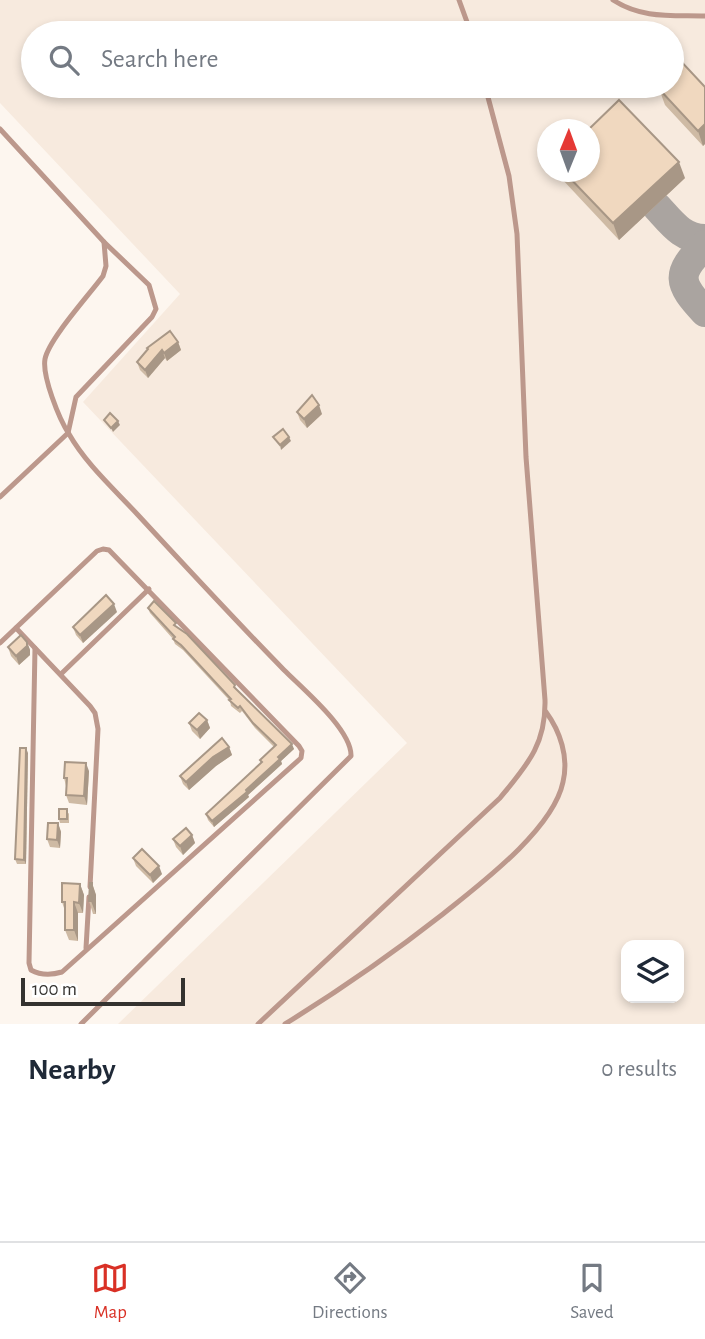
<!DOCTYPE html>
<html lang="en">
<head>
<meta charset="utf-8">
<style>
	:root { --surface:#fff; --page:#f2f2f3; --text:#1f2937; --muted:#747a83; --line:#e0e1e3; --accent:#d93025 }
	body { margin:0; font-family:"Alegreya Sans",sans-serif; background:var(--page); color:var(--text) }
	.controls { position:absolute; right:21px; bottom:21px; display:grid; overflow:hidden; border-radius:14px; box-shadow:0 4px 10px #0003 }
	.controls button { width:63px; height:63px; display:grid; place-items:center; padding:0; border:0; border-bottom:2px solid var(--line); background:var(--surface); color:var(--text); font:35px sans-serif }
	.compass { position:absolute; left:537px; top:119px; width:63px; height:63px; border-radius:50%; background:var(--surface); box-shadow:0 4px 10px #0003; rotate:1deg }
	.scale { position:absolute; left:21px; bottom:18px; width:164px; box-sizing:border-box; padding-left:7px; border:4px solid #34322f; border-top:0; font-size:19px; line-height:24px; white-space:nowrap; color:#34322f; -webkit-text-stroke:5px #fff; paint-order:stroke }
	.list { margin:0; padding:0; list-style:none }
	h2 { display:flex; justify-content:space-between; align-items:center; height:91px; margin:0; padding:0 28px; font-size:30px }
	h2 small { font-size:23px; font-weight:400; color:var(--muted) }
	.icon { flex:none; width:38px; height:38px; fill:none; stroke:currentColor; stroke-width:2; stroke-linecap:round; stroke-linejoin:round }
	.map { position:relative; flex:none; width:705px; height:1024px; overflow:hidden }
	.search { position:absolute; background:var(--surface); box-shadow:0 4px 10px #0003; left:21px; right:21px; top:21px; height:77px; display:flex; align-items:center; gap:18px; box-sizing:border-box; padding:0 24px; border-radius:38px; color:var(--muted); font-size:26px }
	.sheet { height:217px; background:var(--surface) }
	nav { display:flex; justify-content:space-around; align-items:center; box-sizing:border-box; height:98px; border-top:2px solid var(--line); background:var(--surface); font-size:19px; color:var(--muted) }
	nav a { display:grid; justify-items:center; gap:4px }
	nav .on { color:var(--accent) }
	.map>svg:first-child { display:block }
	.built { fill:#f7eade; fill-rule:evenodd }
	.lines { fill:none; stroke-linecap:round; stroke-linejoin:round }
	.taxiway { stroke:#aaa4a0; stroke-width:30 }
	.service { stroke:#bc988c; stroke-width:5 }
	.wall { fill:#cebaa4 }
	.shaded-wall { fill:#a89786 }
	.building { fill:#f0d8bf; stroke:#a89786; stroke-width:2 }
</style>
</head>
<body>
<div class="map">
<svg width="705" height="1024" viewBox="0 0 705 1024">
	<rect width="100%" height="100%" fill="#fdf6ef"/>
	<path class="built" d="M0 0H705V1024H118L407 743 83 402 180 294 0 103ZM33 33H672V86H33ZM548 130H590V172H548ZM626 945H679V998H626Z"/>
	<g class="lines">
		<g class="taxiway">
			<path d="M657 207C671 222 682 239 705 239"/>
			<path d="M705 245C675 274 678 283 705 312"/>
		</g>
		<g class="service">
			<polyline points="459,0 471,33"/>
			<path d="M613 0C642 19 672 15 705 16"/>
			<polyline points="0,129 104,242 149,285 156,309 152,317 76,397 68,433 0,497"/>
			<polyline points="16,628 90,706 95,713 98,729 90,887"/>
			<path d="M0 643 97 551 103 549 109 550 299 746 302 751 301 758 62 972C52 975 40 975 31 970L29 963 35 648"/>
			<polyline points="61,674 149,589"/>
			<polyline points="86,948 89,897"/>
			<path d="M81 1024 351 756C352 730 303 689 284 670 234 619 186 567 138 515 114 489 86 464 69 434 59 419 42 376 45 359 49 339 89 295 103 276L106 266 104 242"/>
			<path d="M258 1024 500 798C527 765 546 745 545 700L526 457 517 234 509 176 485 86"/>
			<path d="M285 1024C340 990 392 954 443 914 479 885 553 830 563 782 569 757 560 731 546 712"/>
		</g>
	</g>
	<g class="wall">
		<polygon points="683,64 705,87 705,144 703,146 665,105 661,94 654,86 672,86"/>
		<polygon points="559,172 590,172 685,178 619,240 561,178"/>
		<polygon points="178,342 181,350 167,361 165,358 148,378 140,370 137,362 148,350 147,348"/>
		<polygon points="297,412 322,414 307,428 300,420"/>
		<polygon points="148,608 177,627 294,749 281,761 282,764 248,795 249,797 214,827 208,820 206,814 261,763 260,760 274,747 255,728 242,711 240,713 231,706 230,701 183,650 175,644 173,639 150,613"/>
		<polygon points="117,612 83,643 76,635 73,627"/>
		<polygon points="27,642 30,650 30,655 19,665 11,656 8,647"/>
		<polygon points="207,720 210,728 200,739 192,731 189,723"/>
		<polygon points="229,747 232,755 216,766 189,790 183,784 180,776"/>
		<polygon points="28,753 26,864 17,864 15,859"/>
		<polygon points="89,771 87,805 69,803 66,795 66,786 64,778"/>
		<polygon points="69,813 69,823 60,823 59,819"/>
		<polygon points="58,823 61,832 60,848 50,847 47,839"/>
		<polygon points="192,835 195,843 183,855 176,847 173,839"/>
		<polygon points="133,858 162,874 153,883 136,866"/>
		<polygon points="92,883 96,895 96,914 93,914 89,901"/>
		<polygon points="80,884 84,895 83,913 78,913 78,941 69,940 65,930 65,911 62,902"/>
	</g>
	<g class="shaded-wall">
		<polygon points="705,124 705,144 703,146 698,131"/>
		<polygon points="679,162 685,178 619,240 613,223"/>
		<polygon points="178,342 181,350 167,361 164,353"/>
		<polygon points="162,350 165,358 148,378 145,370"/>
		<polygon points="319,405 322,414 307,428 304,419"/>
		<polygon points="118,421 120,425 113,432 111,428"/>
		<polygon points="289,437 291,441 281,450 280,445"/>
		<polygon points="114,604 117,612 83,643 80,635"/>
		<polygon points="27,642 30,650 30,655 19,665 16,656"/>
		<polygon points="207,720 210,728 200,739 197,730"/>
		<polygon points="292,744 294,749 281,761 282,764 248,795 249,797 214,827 212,821 246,790"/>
		<polygon points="229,747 232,755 216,766 189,790 186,782 213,757"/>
		<polygon points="26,748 28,753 26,864 24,860"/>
		<polygon points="86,763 89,771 87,805 84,796"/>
		<polygon points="58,823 61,832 60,848 57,840"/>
		<polygon points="192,835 195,843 183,855 180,846"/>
		<polygon points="159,866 162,874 153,883 150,875"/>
		<polygon points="92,883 96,895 96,914 91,901"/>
		<polygon points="80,884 84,895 83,913 79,903"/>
		<polygon points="74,902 78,913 78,941 74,930"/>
	</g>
	<g class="building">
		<polygon points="672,45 679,54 676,56 705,87 705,124 698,131 660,90 663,87 662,86 672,86"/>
		<polygon points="619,100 679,162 613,223 564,172 590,172 590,130 588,130"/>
		<polygon points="170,331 178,342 164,353 162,350 145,370 137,362 148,349 147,348"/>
		<polygon points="312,395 319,405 304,419 297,412"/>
		<polygon points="110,413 118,421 111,428 104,420"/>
		<polygon points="283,429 289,437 280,445 273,437"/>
		<polygon points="106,595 114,604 80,635 73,627"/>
		<polygon points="154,601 176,623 174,625 187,634 235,685 234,687 292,744 278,757 280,759 246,790 247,792 212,821 206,814 262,762 260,760 276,745 253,723 240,706 238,708 229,700 231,699 181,645 173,639 175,637 148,608"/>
		<polygon points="21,635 27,642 27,646 16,656 8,647"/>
		<polygon points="199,713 207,720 197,730 189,723"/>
		<polygon points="222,738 229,747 213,757 186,782 180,776"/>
		<polygon points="20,748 26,748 24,860 15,859"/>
		<polygon points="65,762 86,763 84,796 66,795 67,778 64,778"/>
		<rect x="59" y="809" width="8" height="10"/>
		<polygon points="48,823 58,823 57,840 47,839"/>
		<polygon points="186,828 192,835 180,846 173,839"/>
		<polygon points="142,849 159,866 150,875 133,858"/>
		<polygon points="62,883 80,884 79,903 74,902 74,930 65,930 65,902 62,902"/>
		<polygon points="90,883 92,883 91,901 89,901"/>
	</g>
</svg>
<div class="controls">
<button><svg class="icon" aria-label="layers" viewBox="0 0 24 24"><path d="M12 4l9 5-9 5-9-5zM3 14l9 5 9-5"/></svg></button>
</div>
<svg class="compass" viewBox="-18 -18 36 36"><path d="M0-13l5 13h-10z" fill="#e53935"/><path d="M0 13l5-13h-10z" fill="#747a83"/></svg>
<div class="scale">100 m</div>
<div class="search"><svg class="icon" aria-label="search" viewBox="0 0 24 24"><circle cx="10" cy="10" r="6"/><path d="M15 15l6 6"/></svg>Search here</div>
</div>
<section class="sheet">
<h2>Nearby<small>0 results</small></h2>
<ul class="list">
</ul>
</section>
<nav>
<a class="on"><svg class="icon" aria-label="map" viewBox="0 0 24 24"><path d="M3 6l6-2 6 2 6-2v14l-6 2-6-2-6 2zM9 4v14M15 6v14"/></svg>Map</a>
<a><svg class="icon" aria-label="directions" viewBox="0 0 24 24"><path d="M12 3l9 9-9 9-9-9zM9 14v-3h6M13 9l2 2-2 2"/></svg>Directions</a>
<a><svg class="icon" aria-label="saved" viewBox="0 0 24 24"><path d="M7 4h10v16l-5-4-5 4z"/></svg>Saved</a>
</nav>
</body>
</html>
